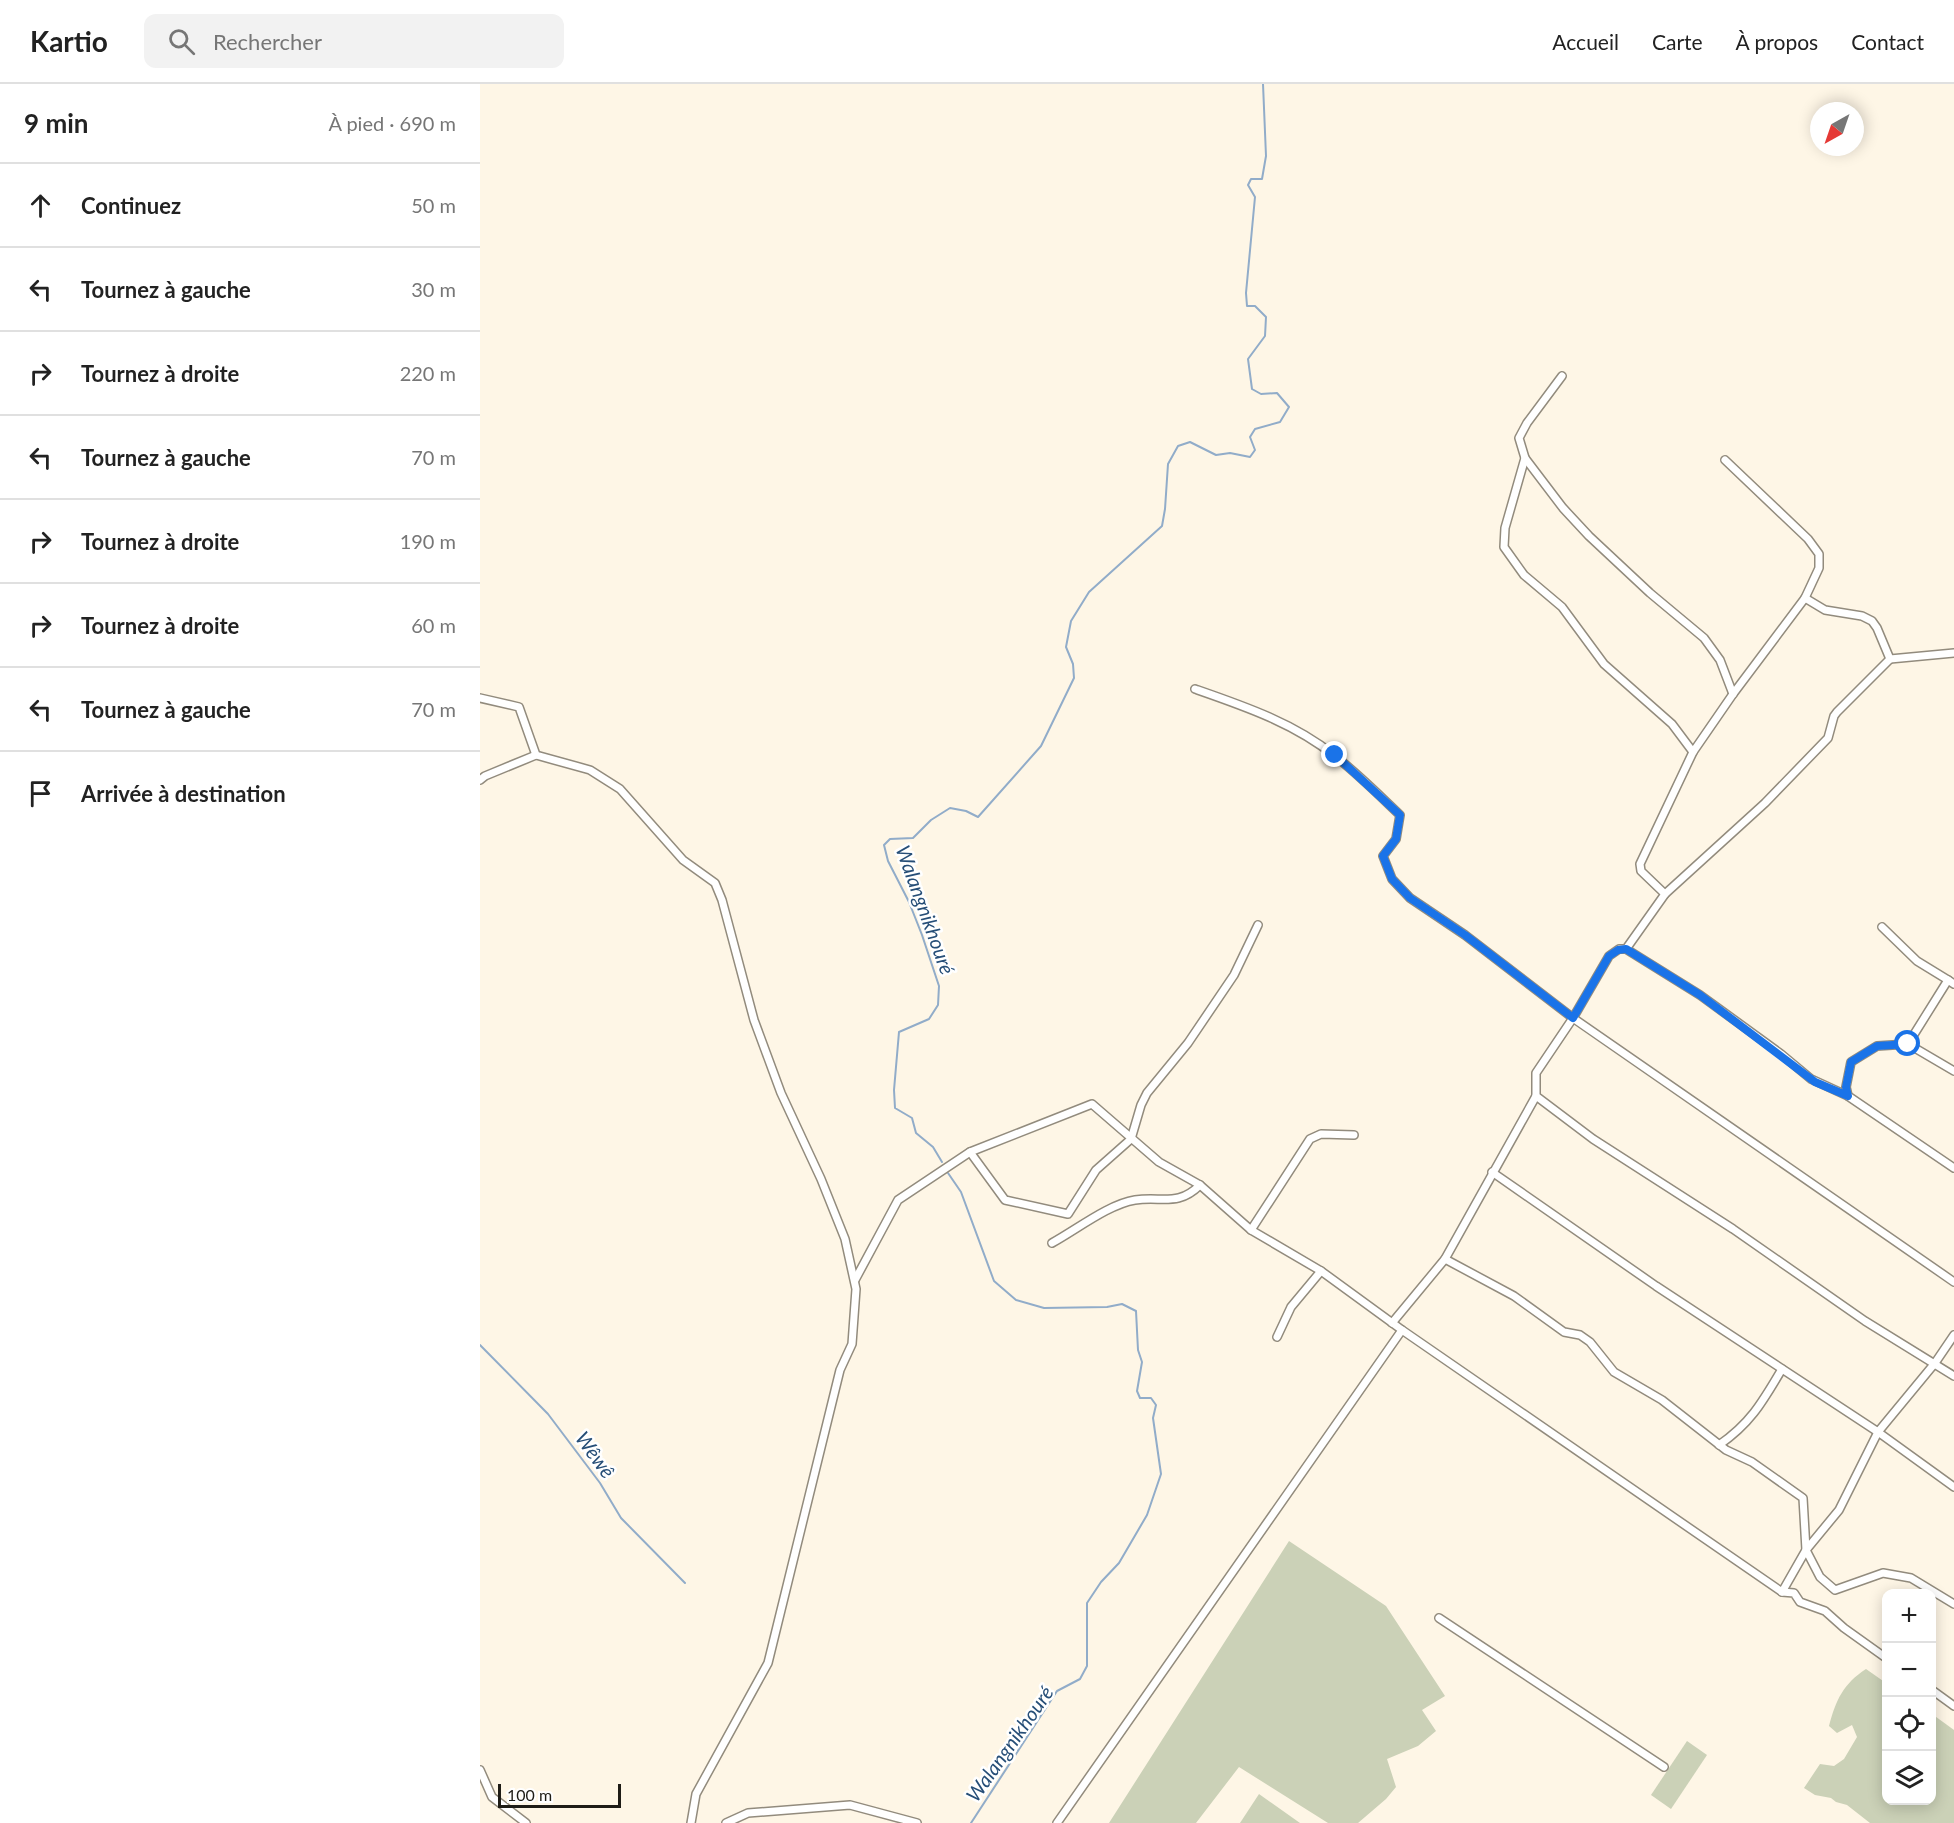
<!DOCTYPE html>
<html lang="fr">
<head>
<meta charset="utf-8">
<style>
	:root { --surface:#fff; --page:#f2f2f2; --text:#222; --muted:#767676; --line:#e0e0e0 }
	body { margin:0; font-family:Lato,sans-serif; background:var(--page); color:var(--text) }
	.controls { position:absolute; right:18px; bottom:18px; display:grid; overflow:hidden; border-radius:12px; box-shadow:0 3px 15px #0003 }
	.controls button { width:54px; height:54px; display:grid; place-items:center; padding:0; border:0; border-bottom:2px solid var(--line); background:var(--surface); color:var(--text); font:30px sans-serif }
	.compass { position:absolute; left:1330px; top:18px; width:54px; height:54px; border-radius:50%; background:var(--surface); box-shadow:0 3px 15px #0003; rotate:220deg }
	.scale { position:absolute; left:18px; bottom:15px; width:123px; box-sizing:border-box; padding-left:6px; border:3px solid #1e1c16; border-top:0; font-size:16px; line-height:21px; white-space:nowrap; color:#1e1c16; -webkit-text-stroke:4px #fff; paint-order:stroke }
	.stop { position:absolute; width:18px; height:18px; margin:-14px; border:4px solid #1a73e8; border-radius:50%; background:#fff }
	.stop.end { background:#1a73e8; border-color:#fff; box-shadow:0 2px 6px #0008 }
	.list { margin:0; padding:0; list-style:none }
	h2 { display:flex; justify-content:space-between; align-items:center; height:78px; margin:0; padding:0 24px; font-size:26px }
	h2 small { font-size:20px; font-weight:400; color:var(--muted) }
	.list li { display:grid; grid-template-columns:39px 1fr auto; gap:18px; align-items:center; box-sizing:border-box; height:84px; padding:0 24px; border-top:2px solid var(--line) }
	.list b { display:block; font-size:22px; white-space:nowrap }
	.list em { font-size:20px; font-style:normal; color:var(--muted) }
	.icon { flex:none; width:33px; height:33px; fill:none; stroke:currentColor; stroke-width:2; stroke-linecap:round; stroke-linejoin:round }
	.map { position:relative; flex:none; width:1474px; height:1739px; overflow:hidden }
	header { display:flex; align-items:center; gap:36px; box-sizing:border-box; height:84px; padding:0 30px; background:var(--surface); border-bottom:2px solid var(--line) }
	header strong { font-size:28px }
	nav { display:flex; gap:33px; margin-inline-start:auto; font-size:21px }
	.search { width:420px; height:54px; background:var(--page); display:flex; align-items:center; gap:15px; box-sizing:border-box; padding:0 21px; border-radius:12px; color:var(--muted); font-size:22px }
	main { display:flex }
	aside { flex:1; background:var(--surface) }
	.map>svg:first-child { display:block }
	.green { fill:#cbd1b7 }
	.lines { fill:none; stroke-linecap:round; stroke-linejoin:round }
	.stream { stroke:#91acc9; stroke-width:2 }
	.minor-casing { stroke:#928b7d; stroke-width:10 }
	.minor { stroke:#fff; stroke-width:7 }
	.route { stroke:#1a73e8; stroke-width:8 }
	.labels { text-anchor:middle; stroke-width:5; stroke-linejoin:round; paint-order:stroke }
	.water-label { font-size:20px; font-style:italic; fill:#264e77; stroke:#fff }
</style>
</head>
<body>
<header>
<strong>Kartio</strong>
<div class="search"><svg class="icon" aria-label="search" viewBox="0 0 24 24"><circle cx="10" cy="10" r="6"/><path d="M15 15l6 6"/></svg>Rechercher</div>
<nav><a>Accueil</a><a>Carte</a><a>À propos</a><a>Contact</a></nav>
</header>
<main>
<aside>
<h2>9 min<small>À pied · 690 m</small></h2>
<ul class="list">
<li><svg class="icon" aria-label="ahead" viewBox="0 0 24 24"><path d="M12 20V5M6 11l6-6 6 6"/></svg><div><b>Continuez</b></div><em>50 m</em></li>
<li><svg class="icon" aria-label="left" viewBox="0 0 24 24"><path d="M17 20v-9H6M10 6l-5 5 5 5"/></svg><div><b>Tournez à gauche</b></div><em>30 m</em></li>
<li><svg class="icon" aria-label="right" viewBox="0 0 24 24"><path d="M7 20v-9h11M14 6l5 5-5 5"/></svg><div><b>Tournez à droite</b></div><em>220 m</em></li>
<li><svg class="icon" aria-label="left" viewBox="0 0 24 24"><path d="M17 20v-9H6M10 6l-5 5 5 5"/></svg><div><b>Tournez à gauche</b></div><em>70 m</em></li>
<li><svg class="icon" aria-label="right" viewBox="0 0 24 24"><path d="M7 20v-9h11M14 6l5 5-5 5"/></svg><div><b>Tournez à droite</b></div><em>190 m</em></li>
<li><svg class="icon" aria-label="right" viewBox="0 0 24 24"><path d="M7 20v-9h11M14 6l5 5-5 5"/></svg><div><b>Tournez à droite</b></div><em>60 m</em></li>
<li><svg class="icon" aria-label="left" viewBox="0 0 24 24"><path d="M17 20v-9H6M10 6l-5 5 5 5"/></svg><div><b>Tournez à gauche</b></div><em>70 m</em></li>
<li><svg class="icon" aria-label="arrive" viewBox="0 0 24 24"><path d="M6 21V4h12l-3 4 3 4H6"/></svg><div><b>Arrivée à destination</b></div></li>
</ul>
</aside>
<div class="map">
<svg width="1474" height="1739" viewBox="0 0 1474 1739">
	<rect width="100%" height="100%" fill="#fef6e6"/>
	<g class="green">
		<polygon points="809,1457 906,1522 965,1612 942,1626 956,1647 938,1662 907,1675 916,1703 906,1715 878,1739 848,1739 759,1683 716,1739 629,1739"/>
		<path d="M1386 1585 1406 1599V1716H1452V1630L1474 1646V1739H1390L1367 1721 1356 1718 1351 1714 1335 1711 1324 1704 1340 1680 1354 1682 1364 1675 1377 1653 1372 1641 1357 1649 1349 1642C1356 1616 1363 1600 1386 1585Z"/>
		<polygon points="1207,1657 1227,1671 1191,1725 1171,1711"/>
		<polygon points="779,1710 820,1739 760,1739"/>
	</g>
	<g class="lines">
		<g class="stream">
			<polyline points="462,1078 453,1063 436,1049 432,1034 415,1024 414,1006 419,948 449,935 458,921 459,902 442,851 429,818 408,777 404,761 410,755 433,754 451,736 470,724 486,727 498,733 561,662 594,594 593,580 586,563 591,537 609,508 682,442 685,425 688,380 698,362 710,358 736,371 750,369 770,373 775,366 770,353 775,345 800,338 809,323 797,309 781,310 772,305 768,275 785,252 786,233 775,222 767,222 766,209 775,113 768,101 771,95 782,95 786,72 783,0"/>
			<polyline points="468,1089 481,1108 514,1197 536,1216 564,1224 627,1223 642,1220 656,1227 658,1266 662,1278 657,1307 660,1314 671,1314 676,1321 673,1334 681,1390 667,1431 639,1479 621,1498 607,1519 607,1582 600,1595 577,1607 491,1739"/>
			<polyline points="0,1261 68,1330 120,1399 141,1434 205,1499"/>
		</g>
		<defs>
			<g id="minor">
				<polyline points="1082,292 1047,339 1039,354 1045,374 1025,444 1024,463 1044,491 1082,523 1124,580 1192,640 1213,668"/>
				<polyline points="1045,374 1083,424 1109,452 1170,509 1224,554 1240,576 1253,610"/>
				<polyline points="1245,376 1328,455 1339,470 1339,484 1325,514 1253,610 1213,668 1160,780 1161,787 1185,810 1146,865 1139,865 1129,872 1093,934 1056,989 1056,1012 1113,1055 1253,1145 1385,1237 1474,1292"/>
				<polyline points="1410,575 1474,569"/>
				<path d="M715 605C764 622 814 639 855 672 878 690 899 711 920 731L916 755 903 772 912 795 930 814 985 851 1093 934 1474 1198"/>
				<polyline points="0,614 39,623 56,671 110,686 140,705 203,776 235,799 242,816 274,936 301,1009 341,1095 365,1155 376,1205 372,1260 360,1286 288,1579 216,1710 211,1739"/>
				<polyline points="0,696 5,692 56,671"/>
				<polyline points="1185,810 1285,719 1348,654 1354,632 1357,628 1410,575 1397,544 1392,537 1382,532 1345,526 1325,514"/>
				<polyline points="1402,843 1437,877 1468,896"/>
				<polyline points="1146,865 1220,911 1301,970 1331,995 1368,1012 1474,1084"/>
				<polyline points="1428,960 1474,987"/>
				<polyline points="1368,1012 1366,1003 1371,978 1397,962 1428,960 1468,896 1474,900"/>
				<polyline points="490,1068 525,1116 588,1130 616,1086 651,1055 661,1021 667,1009 708,959 754,891 778,841"/>
				<polyline points="1012,1088 1176,1202 1398,1348 1455,1279 1474,1251"/>
				<polyline points="771,1146 830,1055 841,1050 874,1051"/>
				<path d="M572 1159C596 1146 629 1120 655 1116 682 1112 698 1123 720 1101"/>
				<polyline points="965,1175 1034,1212 1084,1248 1100,1251 1110,1258 1134,1288 1182,1316 1246,1366 1272,1378 1323,1414 1326,1466 1340,1493 1355,1506 1403,1489 1431,1494 1474,1520"/>
				<polyline points="375,1196 418,1116 490,1068 612,1020 679,1078 720,1101 771,1146 841,1187 922,1246 1302,1508"/>
				<polyline points="912,1239 965,1175 1056,1012"/>
				<polyline points="797,1253 811,1223 841,1187"/>
				<path d="M1239 1361C1271 1339 1283 1317 1302 1285"/>
				<polyline points="959,1534 1184,1683"/>
				<polyline points="1406,1574 1364,1544 1345,1527 1320,1518 1314,1509 1302,1508 1326,1466 1359,1426 1398,1348 1474,1403"/>
				<polyline points="1452,1606 1474,1622"/>
				<polyline points="0,1686 12,1713 46,1739"/>
				<polyline points="246,1739 268,1729 370,1721 437,1739"/>
				<polyline points="577,1739 922,1246"/>
			</g>
		</defs>
		<use href="#minor" class="minor-casing"/>
		<use href="#minor" class="minor"/>
	</g>
	<g class="lines">
		<polyline class="route" points="855,671 920,731 916,755 903,772 912,795 930,814 985,851 1093,934 1129,872 1138,866 1146,865 1220,911 1335,998 1368,1012 1366,1003 1371,978 1397,962 1428,960"/>
	</g>
	<g class="labels">
		<g class="water-label">
			<text transform="translate(445 826) rotate(70)" y="7">Walangnikhouré</text>
			<text transform="translate(115 1371) rotate(54)" y="7">Wêwê</text>
			<text transform="translate(530 1660) rotate(-55)" y="7">Walangnikhouré</text>
		</g>
	</g>
</svg>
<div class="controls">
<button>+</button>
<button>−</button>
<button><svg class="icon" aria-label="locate" viewBox="0 0 24 24"><circle cx="12" cy="12" r="6"/><path d="M12 2v4M12 18v4M2 12h4M18 12h4"/></svg></button>
<button><svg class="icon" aria-label="layers" viewBox="0 0 24 24"><path d="M12 4l9 5-9 5-9-5zM3 14l9 5 9-5"/></svg></button>
</div>
<svg class="compass" viewBox="-18 -18 36 36"><path d="M0-13l5 13h-10z" fill="#e53935"/><path d="M0 13l5-13h-10z" fill="#767676"/></svg>
<div class="scale">100 m</div>
<div class="stop" style="left:1428px;top:960px"></div>
<div class="stop end" style="left:855px;top:671px"></div>
</div>
</main>
</body>
</html>
